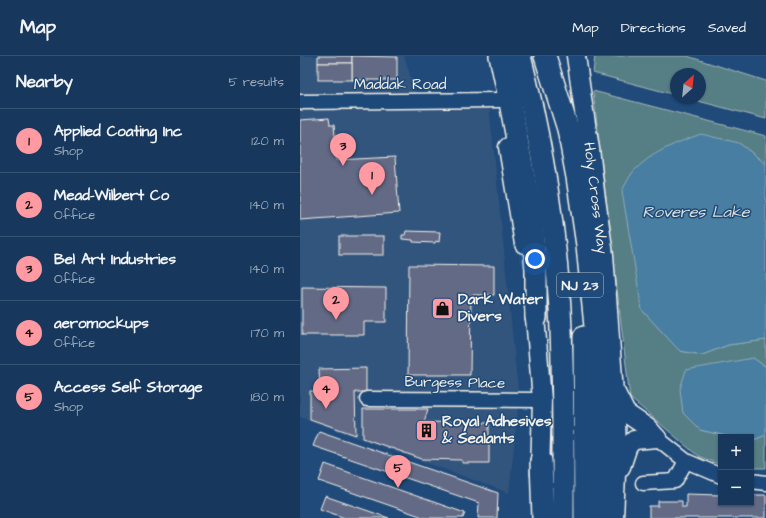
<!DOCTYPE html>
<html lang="en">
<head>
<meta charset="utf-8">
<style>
	:root { --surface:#17385c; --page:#244365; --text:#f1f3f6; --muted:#9eacbb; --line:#365272; --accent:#ff9aa2 }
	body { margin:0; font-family:"Architects Daughter",sans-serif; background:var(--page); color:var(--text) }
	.controls { position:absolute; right:12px; bottom:12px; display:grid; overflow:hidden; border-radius:0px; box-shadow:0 1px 3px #0004 }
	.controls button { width:36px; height:36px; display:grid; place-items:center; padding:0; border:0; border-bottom:1px solid var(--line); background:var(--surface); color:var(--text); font:20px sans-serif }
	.compass { position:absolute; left:370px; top:12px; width:36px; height:36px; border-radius:50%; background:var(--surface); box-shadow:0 1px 3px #0004; rotate:27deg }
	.you { position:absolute; left:235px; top:203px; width:14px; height:14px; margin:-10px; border:3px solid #fff; border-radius:50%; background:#1a73e8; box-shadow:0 0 0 6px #1a73e833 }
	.badge { display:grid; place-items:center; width:26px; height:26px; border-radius:50%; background:var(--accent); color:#111; font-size:13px; font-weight:700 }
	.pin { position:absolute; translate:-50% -33px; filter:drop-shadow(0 1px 2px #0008) }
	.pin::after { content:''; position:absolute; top:21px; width:14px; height:12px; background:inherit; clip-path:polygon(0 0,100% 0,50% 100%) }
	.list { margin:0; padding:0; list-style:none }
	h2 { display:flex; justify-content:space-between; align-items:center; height:52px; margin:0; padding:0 16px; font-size:17px }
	h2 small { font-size:13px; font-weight:400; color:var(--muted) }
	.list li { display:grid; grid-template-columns:26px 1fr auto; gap:12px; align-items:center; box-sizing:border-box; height:64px; padding:0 16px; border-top:1px solid var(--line) }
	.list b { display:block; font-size:15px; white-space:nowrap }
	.list p { margin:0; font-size:13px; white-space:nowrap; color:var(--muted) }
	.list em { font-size:13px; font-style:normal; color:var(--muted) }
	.map { position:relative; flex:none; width:466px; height:462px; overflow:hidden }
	header { display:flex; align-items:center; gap:24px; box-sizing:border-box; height:56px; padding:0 20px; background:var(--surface); border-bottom:1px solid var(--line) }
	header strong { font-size:19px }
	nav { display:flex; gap:22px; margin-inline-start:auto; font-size:14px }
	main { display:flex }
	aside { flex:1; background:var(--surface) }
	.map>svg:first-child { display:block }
	.built { fill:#33547e }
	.green { fill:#577e85; stroke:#a6b8b6 }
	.water { fill:#467ea1; stroke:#8cacbd }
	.building { fill:#636a86; stroke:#f4f1e8 }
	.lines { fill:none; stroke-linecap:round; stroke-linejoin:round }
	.minor-casing { stroke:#f4f1e8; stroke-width:17 }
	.major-casing { stroke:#f4f1e8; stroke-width:21 }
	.highway-casing { stroke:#f4f1e8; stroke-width:24 }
	.minor { stroke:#1f4a7a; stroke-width:14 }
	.major { stroke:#1f4a7a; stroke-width:18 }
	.highway { stroke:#1f4a7a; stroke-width:21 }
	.labels { text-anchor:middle; stroke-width:3; stroke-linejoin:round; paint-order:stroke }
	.shield { fill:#1f4a7a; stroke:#b4bfc7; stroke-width:1 }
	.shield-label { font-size:14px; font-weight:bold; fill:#f4f1e8 }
	.street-label { font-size:15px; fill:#f4f1e8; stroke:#1f4a7a }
	.poi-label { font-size:15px; font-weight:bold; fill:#f4f1e8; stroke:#1f4a7a; text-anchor:start }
	.water-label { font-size:16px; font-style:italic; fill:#dae0dd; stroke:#1f4a7a }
</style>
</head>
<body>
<header>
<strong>Map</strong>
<nav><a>Map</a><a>Directions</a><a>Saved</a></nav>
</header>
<main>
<aside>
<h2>Nearby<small>5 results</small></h2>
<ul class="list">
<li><span class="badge">1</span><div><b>Applied Coating Inc</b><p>Shop</p></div><em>120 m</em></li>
<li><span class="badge">2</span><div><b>Mead-Wilbert Co</b><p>Office</p></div><em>140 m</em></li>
<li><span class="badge">3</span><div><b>Bel Art Industries</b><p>Office</p></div><em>140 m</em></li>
<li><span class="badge">4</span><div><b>aeromockups</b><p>Office</p></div><em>170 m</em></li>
<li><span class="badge">5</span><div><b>Access Self Storage</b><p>Shop</p></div><em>180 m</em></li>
</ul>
</aside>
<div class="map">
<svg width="466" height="462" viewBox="0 0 466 462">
	<rect width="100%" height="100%" fill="#1f4a7a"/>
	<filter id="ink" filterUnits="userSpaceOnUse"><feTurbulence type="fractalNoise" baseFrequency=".025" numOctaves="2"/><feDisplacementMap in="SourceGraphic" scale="8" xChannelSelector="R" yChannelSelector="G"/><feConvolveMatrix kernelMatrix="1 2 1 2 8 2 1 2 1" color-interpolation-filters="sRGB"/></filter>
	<g filter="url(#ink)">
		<polygon class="built" points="0,0 104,0 117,40 188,38 219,344 209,437 0,361"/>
		<g class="green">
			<polygon points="295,0 387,0 466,25 466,63 387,42 400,42 400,18 376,18 376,39 293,17"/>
			<polygon points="293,35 466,80 466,108 439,87 342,254 380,295 402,299 428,289 466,284 466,311 453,302 400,374 431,381 421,381 421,409 398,400 330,342"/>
			<polygon points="466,379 466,412 451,412 451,385"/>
		</g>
		<g class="water">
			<path d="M401 78 439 87 466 108V284L428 289 402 299 380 295 375 290 342 254 322 135C325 129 329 121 333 116 351 96 376 87 401 78Z"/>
			<polygon points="453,302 466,311 466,379 451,385 451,381 431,381 400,374 383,357 380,333 386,314"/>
		</g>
		<g class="building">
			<rect x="18" y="0" width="34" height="7"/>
			<polygon points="52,0 97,1 97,24 52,24"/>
			<rect x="18" y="7" width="34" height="17"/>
			<polygon points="29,62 30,69 34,69 37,104 95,101 99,157 0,164 0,64"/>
			<polygon points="106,175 140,176 139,186 136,185 135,187 113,186 113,184 102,183 102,179 105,179"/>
			<rect x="39" y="180" width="45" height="19"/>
			<polygon points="109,209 194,210 194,239 171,239 170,319 108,319"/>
			<polygon points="2,231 86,232 86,266 64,266 64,279 2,279"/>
			<polygon points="66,312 66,336 55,336 56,379 10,363 10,335 20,335 19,313"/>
			<polygon points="63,353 128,353 124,366 189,367 189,407 162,407 162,404 122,403 63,382"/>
			<polygon points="19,375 198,437 197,462 178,462 179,447 13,390"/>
			<polygon points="25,408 165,457 163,462 126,462 19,425"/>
			<polygon points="386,438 421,439 421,447 451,447 451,439 466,439 466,462 349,462 349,450 358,450 358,445 382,445 382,451 386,451"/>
			<polygon points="25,440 89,462 45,462 20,453"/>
		</g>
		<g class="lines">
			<defs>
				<g id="minor">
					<polyline points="0,46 200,44"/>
					<polyline points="67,343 242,344"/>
					<polyline points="357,382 386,405 421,420"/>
					<polyline points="451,425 466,427"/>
					<polyline points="343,427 375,425 386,405"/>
				</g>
				<g id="major">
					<polyline points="276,0 283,49 290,93 295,136 304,199 316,365 317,396 314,462"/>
					<polyline points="208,91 224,188"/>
					<polyline points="234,249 242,344 240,419"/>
					<polyline points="316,337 326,357 348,372 357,382"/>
					<polyline points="321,411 328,390 334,384 357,382"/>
				</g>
				<g id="highway">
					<polyline points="200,0 210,46 230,152 236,213 236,262"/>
					<path d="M220 0C241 83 255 168 260 253 264 323 263 393 263 462"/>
					<polyline points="245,0 268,73 277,121 287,189 299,311 304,462"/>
					<polyline points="284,281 285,462"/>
					<polyline points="241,405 243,462"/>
				</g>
			</defs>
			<use href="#minor" class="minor-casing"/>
			<use href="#major" class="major-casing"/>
			<use href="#highway" class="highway-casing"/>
			<use href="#minor" class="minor"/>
			<use href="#major" class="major"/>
			<use href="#highway" class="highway"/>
		</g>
	</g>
	<defs>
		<symbol id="shop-square" viewBox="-11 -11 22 22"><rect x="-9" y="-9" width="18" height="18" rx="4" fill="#ff9aa2" stroke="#1f4a7a"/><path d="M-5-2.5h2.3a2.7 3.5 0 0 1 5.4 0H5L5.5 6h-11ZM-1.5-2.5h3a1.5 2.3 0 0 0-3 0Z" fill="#111"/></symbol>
		<symbol id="building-square" viewBox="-11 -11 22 22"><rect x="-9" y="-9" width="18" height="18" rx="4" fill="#ff9aa2" stroke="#1f4a7a"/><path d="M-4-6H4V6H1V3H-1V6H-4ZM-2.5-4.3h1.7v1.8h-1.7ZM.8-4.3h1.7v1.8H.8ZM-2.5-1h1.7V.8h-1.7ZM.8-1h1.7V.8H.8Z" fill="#111"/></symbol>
	</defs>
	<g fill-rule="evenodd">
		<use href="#shop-square" x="130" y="240" width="25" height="25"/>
		<use href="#building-square" x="114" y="362" width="25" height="25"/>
	</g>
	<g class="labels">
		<rect class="shield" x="257" y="217" width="46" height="24" rx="3"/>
		<g class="shield-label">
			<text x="280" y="234">NJ 23</text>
		</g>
		<g class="street-label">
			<text x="100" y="33">Maddak Road</text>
			<text transform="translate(296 142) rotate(83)" y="5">Holy Cross Way</text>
			<text transform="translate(155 326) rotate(1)" y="5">Burgess Place</text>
		</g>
		<g class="poi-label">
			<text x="158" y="248">Dark Water<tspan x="158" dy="17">Divers</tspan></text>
			<text x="142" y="370">Royal Adhesives<tspan x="142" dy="17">&amp; Sealants</tspan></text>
		</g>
		<g class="water-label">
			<text x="396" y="161">Roveres Lake</text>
		</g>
	</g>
</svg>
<div class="controls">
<button>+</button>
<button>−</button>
</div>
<svg class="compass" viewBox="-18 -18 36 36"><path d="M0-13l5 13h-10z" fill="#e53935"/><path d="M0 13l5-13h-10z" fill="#9eacbb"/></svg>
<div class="you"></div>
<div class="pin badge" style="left:72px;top:139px">1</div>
<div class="pin badge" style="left:36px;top:264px">2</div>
<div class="pin badge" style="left:43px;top:110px">3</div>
<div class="pin badge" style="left:26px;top:353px">4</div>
<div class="pin badge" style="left:98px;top:432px">5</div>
</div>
</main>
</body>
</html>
